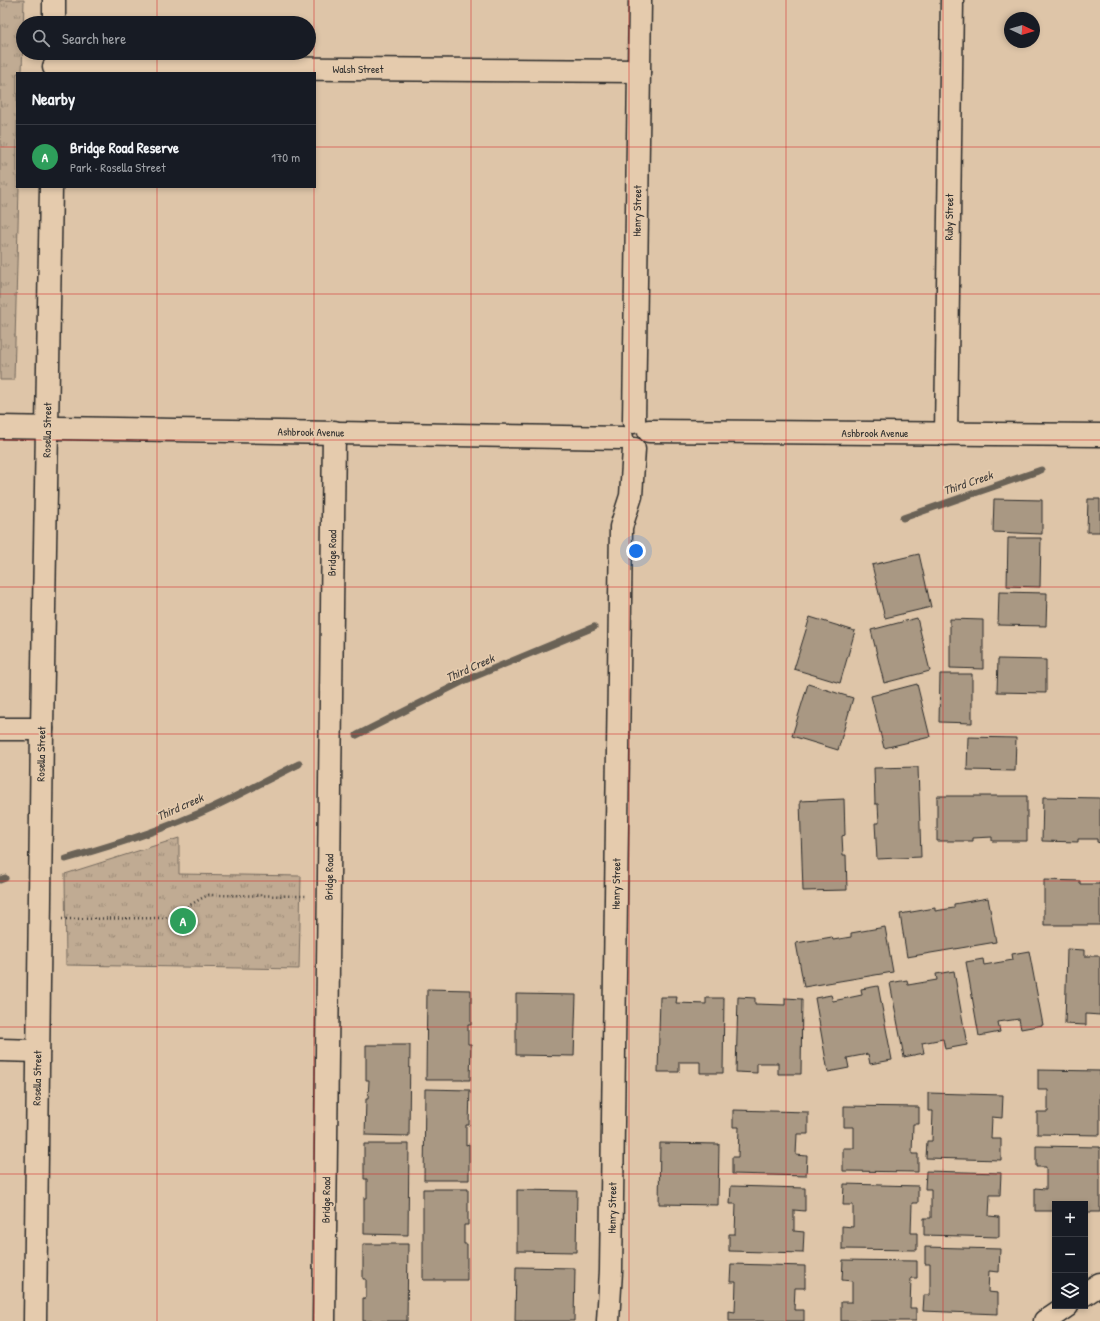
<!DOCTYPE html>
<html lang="en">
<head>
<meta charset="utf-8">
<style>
	:root { --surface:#171b24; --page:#20242c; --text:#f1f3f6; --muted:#9ea1a6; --line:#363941; --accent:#ea580c }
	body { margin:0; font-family:"Patrick Hand",sans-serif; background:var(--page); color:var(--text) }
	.controls { position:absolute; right:12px; bottom:12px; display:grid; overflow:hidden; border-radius:0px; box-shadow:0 2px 6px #0003 }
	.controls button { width:36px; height:36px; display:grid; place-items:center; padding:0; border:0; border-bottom:1px solid var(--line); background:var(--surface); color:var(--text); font:20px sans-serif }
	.compass { position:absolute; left:1004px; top:12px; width:36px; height:36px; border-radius:50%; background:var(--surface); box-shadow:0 2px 6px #0003; rotate:94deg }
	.you { position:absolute; left:636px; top:551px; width:14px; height:14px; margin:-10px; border:3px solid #fff; border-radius:50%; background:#1a73e8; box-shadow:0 0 0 6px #1a73e833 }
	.badge { display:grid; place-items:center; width:26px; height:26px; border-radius:50%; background:var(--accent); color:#fff; font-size:13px; font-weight:700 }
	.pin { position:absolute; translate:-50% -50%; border:2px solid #fff; box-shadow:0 1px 4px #0006 }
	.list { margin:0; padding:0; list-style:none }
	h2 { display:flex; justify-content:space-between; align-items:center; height:52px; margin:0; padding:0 16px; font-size:17px }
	h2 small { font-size:13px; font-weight:400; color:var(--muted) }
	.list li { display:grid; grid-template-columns:26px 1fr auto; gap:12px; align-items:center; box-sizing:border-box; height:64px; padding:0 16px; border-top:1px solid var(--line) }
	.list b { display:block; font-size:15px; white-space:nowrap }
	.list p { margin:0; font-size:13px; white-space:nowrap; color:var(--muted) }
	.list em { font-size:13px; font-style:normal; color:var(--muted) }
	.icon { flex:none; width:22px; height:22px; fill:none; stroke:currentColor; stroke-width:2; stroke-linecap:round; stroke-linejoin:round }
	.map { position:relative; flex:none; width:1100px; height:1321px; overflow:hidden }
	.search { position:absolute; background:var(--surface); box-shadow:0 2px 6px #0003; left:16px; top:16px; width:300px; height:44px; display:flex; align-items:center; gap:10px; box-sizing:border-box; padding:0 14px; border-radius:22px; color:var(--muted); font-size:15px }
	.panel { position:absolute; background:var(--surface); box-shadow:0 2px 6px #0003; left:16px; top:72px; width:300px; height:116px; border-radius:0px }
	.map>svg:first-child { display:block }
	.park { fill:url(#park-tufts); stroke:#766b5f }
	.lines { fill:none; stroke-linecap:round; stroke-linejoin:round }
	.stream { stroke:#6a6257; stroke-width:7 }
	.building { fill:#a99883; stroke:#2b2b2b }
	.minor-casing { stroke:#2b2b2b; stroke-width:25 }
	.path { stroke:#2b2b2b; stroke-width:2.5; stroke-dasharray:1 3; stroke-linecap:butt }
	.minor { stroke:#e5cbad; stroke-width:22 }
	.grid { fill:none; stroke:#d62828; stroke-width:1; stroke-opacity:0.55 }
	.labels { text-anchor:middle; stroke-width:3.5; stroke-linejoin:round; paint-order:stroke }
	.street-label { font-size:11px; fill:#2b2b2b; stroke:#e5cbad }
	.water-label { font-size:12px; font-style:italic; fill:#403d3a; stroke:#e5cbad }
</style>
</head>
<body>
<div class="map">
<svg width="1100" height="1321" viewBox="0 0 1100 1321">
	<defs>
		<pattern id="park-tufts" width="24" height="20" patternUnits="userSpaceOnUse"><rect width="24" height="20" fill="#c0ab93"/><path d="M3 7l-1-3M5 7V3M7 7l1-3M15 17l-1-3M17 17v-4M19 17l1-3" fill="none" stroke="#9c8b78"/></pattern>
	</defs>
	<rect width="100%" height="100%" fill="#dec5a8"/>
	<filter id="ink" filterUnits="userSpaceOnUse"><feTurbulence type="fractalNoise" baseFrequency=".025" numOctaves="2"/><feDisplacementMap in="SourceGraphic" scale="8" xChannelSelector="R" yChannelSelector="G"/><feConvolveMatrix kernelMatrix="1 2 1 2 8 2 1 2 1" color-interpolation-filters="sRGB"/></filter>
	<g filter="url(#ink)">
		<g class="park">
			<polygon points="0,0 24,0 22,73 17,73 17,187 19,187 14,380 0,380"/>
			<polygon points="179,838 179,874 301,876 299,969 66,965 65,874"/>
		</g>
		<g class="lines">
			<g class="stream">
				<polyline points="903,518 1041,470"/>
				<polyline points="357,735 466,680 594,627"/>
				<path d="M66 859C110 846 153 833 195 815 231 800 264 781 299 764"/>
				<polyline points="0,880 5,878"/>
			</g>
		</g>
		<g class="building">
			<polygon points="994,499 1042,500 1042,534 993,532"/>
			<polygon points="1088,499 1100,499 1100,532 1087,532"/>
			<polygon points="1008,538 1041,538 1040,587 1007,586"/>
			<polygon points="919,554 931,607 885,618 872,565"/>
			<polygon points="999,592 1047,593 1046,626 998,625"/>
			<polygon points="810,617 855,631 840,683 794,669"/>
			<polygon points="917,618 930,671 884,683 871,630"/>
			<polygon points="950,619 983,620 983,669 950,668"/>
			<polygon points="998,659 1046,660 1046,693 997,692"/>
			<polygon points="940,674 972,674 972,723 939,722"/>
			<polygon points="808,684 853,698 838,750 792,736"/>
			<polygon points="917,684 930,737 884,748 871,696"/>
			<polygon points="968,737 1016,738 1015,771 967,770"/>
			<polygon points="918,767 921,857 877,859 875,823 879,823 878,804 875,804 874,768"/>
			<polygon points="937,796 1027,796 1027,841 992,841 992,837 973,838 973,841 937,841"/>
			<polygon points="1043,797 1100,798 1100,843 1097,842 1097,839 1078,839 1078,842 1042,841"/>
			<polygon points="844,799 845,835 842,836 843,855 846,855 847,890 803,891 800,801"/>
			<polygon points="1044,880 1080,881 1080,884 1099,884 1100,881 1100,925 1044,925"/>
			<polygon points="988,898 996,942 907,957 900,914 935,908 935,911 954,908 954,904"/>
			<polygon points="885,927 893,972 804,987 796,943 832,937 833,940 851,937 851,933"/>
			<polygon points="1067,949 1084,950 1084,956 1100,956 1100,1015 1086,1014 1086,1025 1065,1024"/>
			<polygon points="1029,951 1043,1025 1021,1029 1019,1019 998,1022 1000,1032 979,1036 966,962 983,959 984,965 1013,960 1012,954"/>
			<polygon points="954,971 967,1045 945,1049 943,1039 922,1043 924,1053 904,1057 890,983 907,980 908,985 937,980 936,974"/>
			<polygon points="878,986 892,1060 870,1064 868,1054 847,1058 849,1068 828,1072 815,998 831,995 833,1001 862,995 861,989"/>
			<polygon points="427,989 471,990 471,1025 468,1025 468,1044 471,1044 470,1080 426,1080"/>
			<polygon points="516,994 576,995 574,1056 516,1055"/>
			<polygon points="660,997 677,997 676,1003 706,1004 706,998 724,998 723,1073 700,1073 700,1062 679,1062 679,1072 658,1072"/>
			<polygon points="738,997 755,998 755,1004 785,1005 785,998 802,999 801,1074 778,1074 778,1063 757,1063 757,1073 736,1072"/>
			<polygon points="366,1045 410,1045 409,1136 365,1135 366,1099 368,1099 369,1080 366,1080"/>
			<polygon points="1038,1070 1100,1071 1100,1135 1037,1134 1037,1112 1048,1112 1048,1090 1038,1090"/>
			<polygon points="425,1089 470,1090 469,1125 466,1125 466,1145 469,1144 469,1180 424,1180"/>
			<polygon points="928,1093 1003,1095 1002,1118 992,1117 991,1139 1001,1139 1001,1160 926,1158 927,1141 932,1141 933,1111 928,1111"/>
			<polygon points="844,1106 919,1107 919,1124 913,1124 912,1154 918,1154 918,1172 843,1171 843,1148 854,1148 854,1127 844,1127"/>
			<polygon points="733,1110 808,1112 808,1134 797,1134 796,1155 807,1156 806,1176 732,1174 732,1157 738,1157 739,1127 733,1127"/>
			<polygon points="660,1143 719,1144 718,1205 659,1204"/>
			<polygon points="364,1144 409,1144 408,1235 364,1234 364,1198 367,1198 367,1179 364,1179"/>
			<polygon points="1036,1146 1100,1147 1100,1212 1085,1212 1085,1204 1055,1204 1055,1211 1035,1211 1035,1188 1046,1189 1046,1167 1036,1167"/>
			<polygon points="926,1171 1001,1173 1000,1195 990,1195 989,1216 999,1217 999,1237 924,1235 924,1218 931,1218 931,1189 925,1189"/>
			<polygon points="844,1184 918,1186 918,1203 912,1203 911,1233 917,1233 917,1250 842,1249 842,1226 853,1227 853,1205 843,1205"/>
			<polygon points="731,1186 805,1188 805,1211 794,1210 794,1231 804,1232 803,1253 729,1251 729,1234 735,1234 736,1204 730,1204"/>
			<polygon points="423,1189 468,1189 468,1225 464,1225 464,1244 467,1244 467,1280 423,1280"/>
			<polygon points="517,1190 577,1191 576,1252 517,1251"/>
			<polygon points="363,1244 408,1244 407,1321 363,1321 363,1298 366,1298 366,1279 363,1279"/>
			<polygon points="925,1247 1000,1249 999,1272 989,1271 988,1292 998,1293 998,1314 923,1311 924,1295 930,1295 930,1264 925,1264"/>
			<polygon points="843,1260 917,1261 917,1278 911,1278 910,1308 916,1308 916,1321 841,1321 841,1302 852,1302 852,1281 842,1280"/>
			<polygon points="731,1264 805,1266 805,1288 795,1288 794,1310 804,1310 804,1321 729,1321 729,1311 735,1312 736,1282 730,1282"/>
			<polygon points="516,1267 575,1268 574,1321 515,1321"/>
		</g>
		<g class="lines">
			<defs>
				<g id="minor">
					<polyline points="54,23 54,0"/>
					<polyline points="54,67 639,71"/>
					<polyline points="634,422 640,0"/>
					<polyline points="0,427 622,438"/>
					<polyline points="649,431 1100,435"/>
					<polyline points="946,434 952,0"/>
					<polyline points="0,729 42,729"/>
					<polyline points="0,1050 38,1051"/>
					<polyline points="1085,1294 1100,1284"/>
					<polyline points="35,1321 42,729 51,187"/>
					<polyline points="324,1321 334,432"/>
					<polyline points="608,1321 611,1271 621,527 631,496 634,449"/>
					<polyline points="1045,1321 1067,1306"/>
				</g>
			</defs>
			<use href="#minor" class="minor-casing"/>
			<polyline class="path" points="62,919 164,918 171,916 204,897 209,895 307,896"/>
			<use href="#minor" class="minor"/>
		</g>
	</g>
	<path class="grid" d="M157 0V23M314 0V73M471 0V1321M629 0V1321M786 0V1321M943 0V1321M157 53V73M0 147H17M315 147H1100M157 187V1321M314 187V1321M0 294H1100M0 440H1100M0 587H1100M0 734H1100M0 881H1100M0 1027H1100M0 1174H1100"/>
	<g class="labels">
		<g class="street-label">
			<text x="358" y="73">Walsh Street</text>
			<text transform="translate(637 211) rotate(-89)" y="4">Henry Street</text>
			<text transform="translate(949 217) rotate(-89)" y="4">Ruby Street</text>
			<text transform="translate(47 430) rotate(-89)" y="4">Rosella Street</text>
			<text transform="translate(311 432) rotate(1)" y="4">Ashbrook Avenue</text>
			<text x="875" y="437">Ashbrook Avenue</text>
			<text transform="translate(332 553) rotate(-89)" y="4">Bridge Road</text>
			<text transform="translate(41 754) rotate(-89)" y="4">Rosella Street</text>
			<text transform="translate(329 877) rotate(-89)" y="4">Bridge Road</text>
			<text transform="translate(616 884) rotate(-89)" y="4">Henry Street</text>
			<text transform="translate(37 1078) rotate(-89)" y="4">Rosella Street</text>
			<text transform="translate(326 1200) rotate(-89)" y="4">Bridge Road</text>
			<text transform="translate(612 1208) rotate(-89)" y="4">Henry Street</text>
		</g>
		<g class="water-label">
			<text transform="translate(968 483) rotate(-19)" y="4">Third Creek</text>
			<text transform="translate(470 668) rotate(-24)" y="4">Third Creek</text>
			<text transform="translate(180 807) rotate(-24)" y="4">Third creek</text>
		</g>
	</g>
</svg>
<div class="controls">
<button>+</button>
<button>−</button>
<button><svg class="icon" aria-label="layers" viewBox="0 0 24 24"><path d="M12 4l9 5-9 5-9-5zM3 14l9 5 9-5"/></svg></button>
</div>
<svg class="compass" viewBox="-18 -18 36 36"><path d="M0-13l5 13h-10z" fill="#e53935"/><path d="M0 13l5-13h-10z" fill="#9ea1a6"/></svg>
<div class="you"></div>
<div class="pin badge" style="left:183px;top:921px;background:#2e9e5b">A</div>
<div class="search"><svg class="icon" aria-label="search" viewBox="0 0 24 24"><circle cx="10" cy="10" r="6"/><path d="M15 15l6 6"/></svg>Search here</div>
<section class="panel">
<h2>Nearby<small></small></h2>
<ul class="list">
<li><span class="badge" style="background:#2e9e5b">A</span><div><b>Bridge Road Reserve</b><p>Park · Rosella Street</p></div><em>170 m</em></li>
</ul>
</section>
</div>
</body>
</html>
